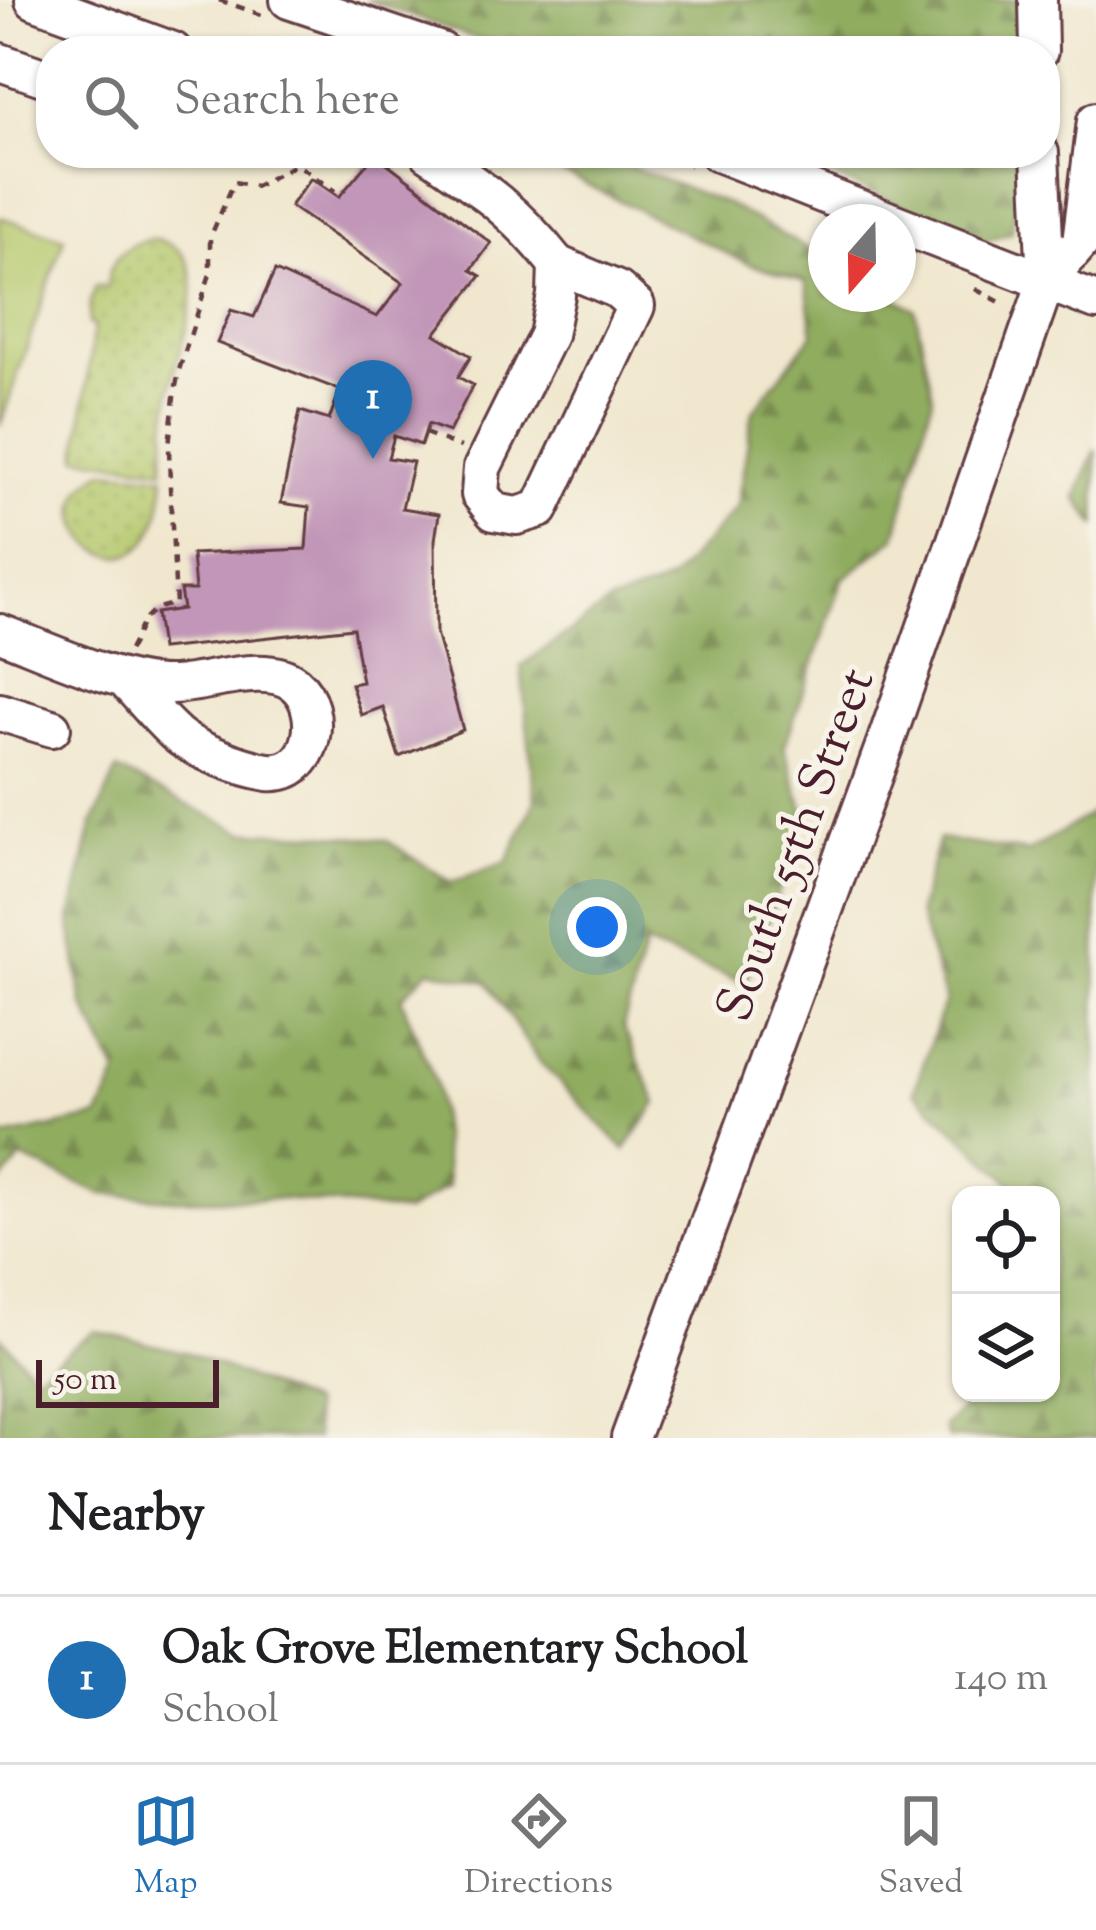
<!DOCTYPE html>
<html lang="en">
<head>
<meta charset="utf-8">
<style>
	:root { --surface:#fff; --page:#f2f2f2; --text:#202124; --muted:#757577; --line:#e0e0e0; --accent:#1f6fb2 }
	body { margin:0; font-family:"Sorts Mill Goudy",serif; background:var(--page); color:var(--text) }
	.controls { position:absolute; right:36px; bottom:36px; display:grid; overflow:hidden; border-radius:24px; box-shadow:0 3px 9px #0004 }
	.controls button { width:108px; height:108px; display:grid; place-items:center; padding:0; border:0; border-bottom:3px solid var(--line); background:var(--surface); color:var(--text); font:60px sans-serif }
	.compass { position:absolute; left:808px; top:204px; width:108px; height:108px; border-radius:50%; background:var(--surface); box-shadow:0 3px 9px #0004; rotate:200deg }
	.scale { position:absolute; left:36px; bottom:30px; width:183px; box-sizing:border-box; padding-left:12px; border:6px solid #4a1f2b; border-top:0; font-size:33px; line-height:42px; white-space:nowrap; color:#4a1f2b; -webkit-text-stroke:9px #f7f3e8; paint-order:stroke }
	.you { position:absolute; left:597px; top:927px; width:42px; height:42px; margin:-30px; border:9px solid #fff; border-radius:50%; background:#1a73e8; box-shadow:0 0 0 18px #1a73e833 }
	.badge { display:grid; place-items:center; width:78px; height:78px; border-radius:50%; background:var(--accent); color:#fff; font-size:39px; font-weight:700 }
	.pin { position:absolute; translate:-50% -99px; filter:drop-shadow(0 3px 6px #0008) }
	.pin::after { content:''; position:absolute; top:63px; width:42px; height:36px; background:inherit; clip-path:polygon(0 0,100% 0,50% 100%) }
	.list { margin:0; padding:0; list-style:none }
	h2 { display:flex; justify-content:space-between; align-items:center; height:156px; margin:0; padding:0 48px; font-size:51px }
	h2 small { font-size:39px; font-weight:400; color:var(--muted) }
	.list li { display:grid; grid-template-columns:78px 1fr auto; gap:36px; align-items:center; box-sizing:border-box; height:168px; padding:0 48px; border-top:3px solid var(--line) }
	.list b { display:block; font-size:45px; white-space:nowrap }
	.list p { margin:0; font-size:39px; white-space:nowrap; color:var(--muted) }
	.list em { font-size:39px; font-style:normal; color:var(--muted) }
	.icon { flex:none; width:66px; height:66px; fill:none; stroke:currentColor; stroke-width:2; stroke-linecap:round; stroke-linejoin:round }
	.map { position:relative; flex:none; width:1096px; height:1438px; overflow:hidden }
	.search { position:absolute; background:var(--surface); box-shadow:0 3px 9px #0004; left:36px; right:36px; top:36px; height:132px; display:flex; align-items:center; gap:30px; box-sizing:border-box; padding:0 42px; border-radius:48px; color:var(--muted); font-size:45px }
	.sheet { height:324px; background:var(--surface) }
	nav { display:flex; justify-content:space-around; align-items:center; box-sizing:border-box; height:168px; border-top:3px solid var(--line); background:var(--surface); font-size:33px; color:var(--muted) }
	nav a { display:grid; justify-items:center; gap:6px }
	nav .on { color:var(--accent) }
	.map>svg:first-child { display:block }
	.grass { fill:#b4c86b; stroke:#7f744b; stroke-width:3 }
	.forest { fill:url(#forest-firs); stroke:#6c6645; stroke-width:3 }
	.park { fill:url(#park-dots); stroke:#7f744b; stroke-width:3 }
	.building { fill:#c196b8 }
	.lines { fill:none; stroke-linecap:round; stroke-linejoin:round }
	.minor-casing { stroke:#633d43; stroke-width:42 }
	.path { stroke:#633d43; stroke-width:4.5; stroke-dasharray:9 9; stroke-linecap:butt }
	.minor { stroke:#fff; stroke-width:36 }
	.labels { text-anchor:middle; stroke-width:10; stroke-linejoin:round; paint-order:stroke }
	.street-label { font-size:51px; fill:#4a1f2b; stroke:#f7f3e8 }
</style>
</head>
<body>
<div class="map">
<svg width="1096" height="1438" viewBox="0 0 1096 1438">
	<defs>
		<pattern id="forest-firs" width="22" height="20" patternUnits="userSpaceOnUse" patternTransform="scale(3)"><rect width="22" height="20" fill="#8fac5f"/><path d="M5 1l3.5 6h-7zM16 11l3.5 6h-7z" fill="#778b4f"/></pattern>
		<pattern id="park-dots" width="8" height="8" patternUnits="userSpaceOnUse" patternTransform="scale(3)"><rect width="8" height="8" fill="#b4c86b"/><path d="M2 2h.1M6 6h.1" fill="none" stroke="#9cab5d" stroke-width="1.8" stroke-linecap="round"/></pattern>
	</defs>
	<rect width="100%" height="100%" fill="#f7f3e8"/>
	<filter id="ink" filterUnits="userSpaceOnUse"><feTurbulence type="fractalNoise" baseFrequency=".00833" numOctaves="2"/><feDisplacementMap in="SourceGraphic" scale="24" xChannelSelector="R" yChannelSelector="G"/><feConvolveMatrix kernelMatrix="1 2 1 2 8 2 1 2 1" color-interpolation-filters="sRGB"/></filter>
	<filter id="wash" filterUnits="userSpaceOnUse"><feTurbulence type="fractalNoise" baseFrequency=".004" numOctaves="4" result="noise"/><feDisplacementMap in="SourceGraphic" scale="48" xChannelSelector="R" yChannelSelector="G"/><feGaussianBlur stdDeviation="2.7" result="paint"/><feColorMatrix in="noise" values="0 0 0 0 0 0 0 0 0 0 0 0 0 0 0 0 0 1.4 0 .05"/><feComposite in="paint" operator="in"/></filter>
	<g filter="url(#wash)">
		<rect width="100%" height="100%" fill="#f0e7ce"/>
		<polygon class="grass" points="0,217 64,238 0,426"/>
		<g class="forest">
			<polygon points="366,0 1018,0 1020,51 512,51"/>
			<polygon points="522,153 595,153 727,204 826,259 826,294 888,294 915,309 933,396 896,537 843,579 784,748 806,816 746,983 645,945 623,1026 657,1103 625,1150 537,1059 487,982 429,970 401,998 436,1084 448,1187 406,1212 284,1199 175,1199 101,1194 22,1158 0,1184 0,1138 99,1117 118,1074 83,1004 70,921 92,826 117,770 243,832 321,834 386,840 451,882 507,862 535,801 521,666 610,603 670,581 737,507 753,411 813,334 806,282 749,264"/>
			<polygon points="776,153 1019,153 1016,207 1011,232 986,241"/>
			<polygon points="1096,449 1096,525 1076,498"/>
			<polygon points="1096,811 1096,1438 948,1438 944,1427 979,1393 1051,1393 1051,1195 1017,1195 1018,1190 914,1091 945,1000 918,912 939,839 1028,852"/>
			<polygon points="94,1331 188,1353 312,1404 316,1438 0,1438 0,1336 35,1375"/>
		</g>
		<g class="park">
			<path d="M151 239C221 249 184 330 174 374 167 405 165 437 164 469L78 457 94 326 89 324 90 303 96 286 107 288C107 262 125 244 151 239Z"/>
			<path d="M106 470 164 476C165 489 162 500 159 513 134 613 23 513 106 470Z"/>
		</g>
		<g id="blocks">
			<polygon class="building" points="375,154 491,243 471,270 481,276 435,334 471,356 458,377 473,385 449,432 428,424 421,445 394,436 388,458 413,462 402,508 439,514 435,540 436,633 463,730 399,757 383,707 361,715 351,684 362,682 353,628 161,649 156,613 183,609 180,590 195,590 192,554 306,549 309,507 281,503 300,411 329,420 340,390 217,343 231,310 254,317 275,271 377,317 403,283 290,206 311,178 339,197"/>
		</g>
	</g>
	<g filter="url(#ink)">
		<use href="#blocks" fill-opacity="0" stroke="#633d43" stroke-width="3"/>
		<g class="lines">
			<defs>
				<g id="minor">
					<polyline points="34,0 173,51"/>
					<polyline points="289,0 441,51"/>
					<polyline points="1038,0 1039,51"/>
					<polyline points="0,62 51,80"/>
					<path d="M429 153C482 189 516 212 557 264"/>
					<polyline points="718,153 893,222"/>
					<polyline points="1040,153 1046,282"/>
					<polyline points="898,224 1096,301"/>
					<polygon points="557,264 618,290 636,306 540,509 517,516 494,512 480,494 482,468 548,335 556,295"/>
					<path d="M0 633C48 651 118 685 168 685 202 686 266 660 295 684 325 709 315 777 268 772 243 768 193 750 175 733 157 717 141 696 124 679"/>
					<polyline points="0,712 52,728"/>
					<polyline points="630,1438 885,744 1046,282 1081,242 1096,121"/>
				</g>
			</defs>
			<use href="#minor" class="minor-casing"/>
			<g class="path">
				<polyline points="219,0 265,16"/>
				<polyline points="656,153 690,166"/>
				<polyline points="975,289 1004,304"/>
				<polyline points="425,433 461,447"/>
				<path d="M129 650C144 623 143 608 176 604L170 488 169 446 174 397 179 370 210 274V238L234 182 256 186 291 167 299 166 335 191"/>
			</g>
			<use href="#minor" class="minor"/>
		</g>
	</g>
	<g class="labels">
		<g class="street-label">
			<text transform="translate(793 844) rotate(-70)" y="18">South 55th Street</text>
		</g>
	</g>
</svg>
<div class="controls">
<button><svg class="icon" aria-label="locate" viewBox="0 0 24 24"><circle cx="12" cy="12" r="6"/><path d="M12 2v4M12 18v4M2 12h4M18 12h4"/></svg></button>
<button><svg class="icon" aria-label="layers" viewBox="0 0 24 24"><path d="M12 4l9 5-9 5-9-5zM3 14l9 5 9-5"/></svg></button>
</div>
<svg class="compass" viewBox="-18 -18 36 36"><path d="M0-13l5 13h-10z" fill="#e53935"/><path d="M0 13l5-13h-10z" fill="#757577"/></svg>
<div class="scale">50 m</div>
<div class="you"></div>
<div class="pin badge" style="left:373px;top:459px">1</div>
<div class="search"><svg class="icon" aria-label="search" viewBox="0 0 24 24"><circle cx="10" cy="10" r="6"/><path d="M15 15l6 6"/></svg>Search here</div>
</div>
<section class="sheet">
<h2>Nearby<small></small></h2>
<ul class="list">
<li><span class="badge">1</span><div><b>Oak Grove Elementary School</b><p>School</p></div><em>140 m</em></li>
</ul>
</section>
<nav>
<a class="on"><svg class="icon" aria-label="map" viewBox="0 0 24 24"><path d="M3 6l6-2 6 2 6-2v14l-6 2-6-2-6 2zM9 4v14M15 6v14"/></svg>Map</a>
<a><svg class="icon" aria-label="directions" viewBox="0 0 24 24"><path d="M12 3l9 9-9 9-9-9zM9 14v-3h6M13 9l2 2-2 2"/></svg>Directions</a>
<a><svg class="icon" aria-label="saved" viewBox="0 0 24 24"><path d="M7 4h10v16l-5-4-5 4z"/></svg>Saved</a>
</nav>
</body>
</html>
